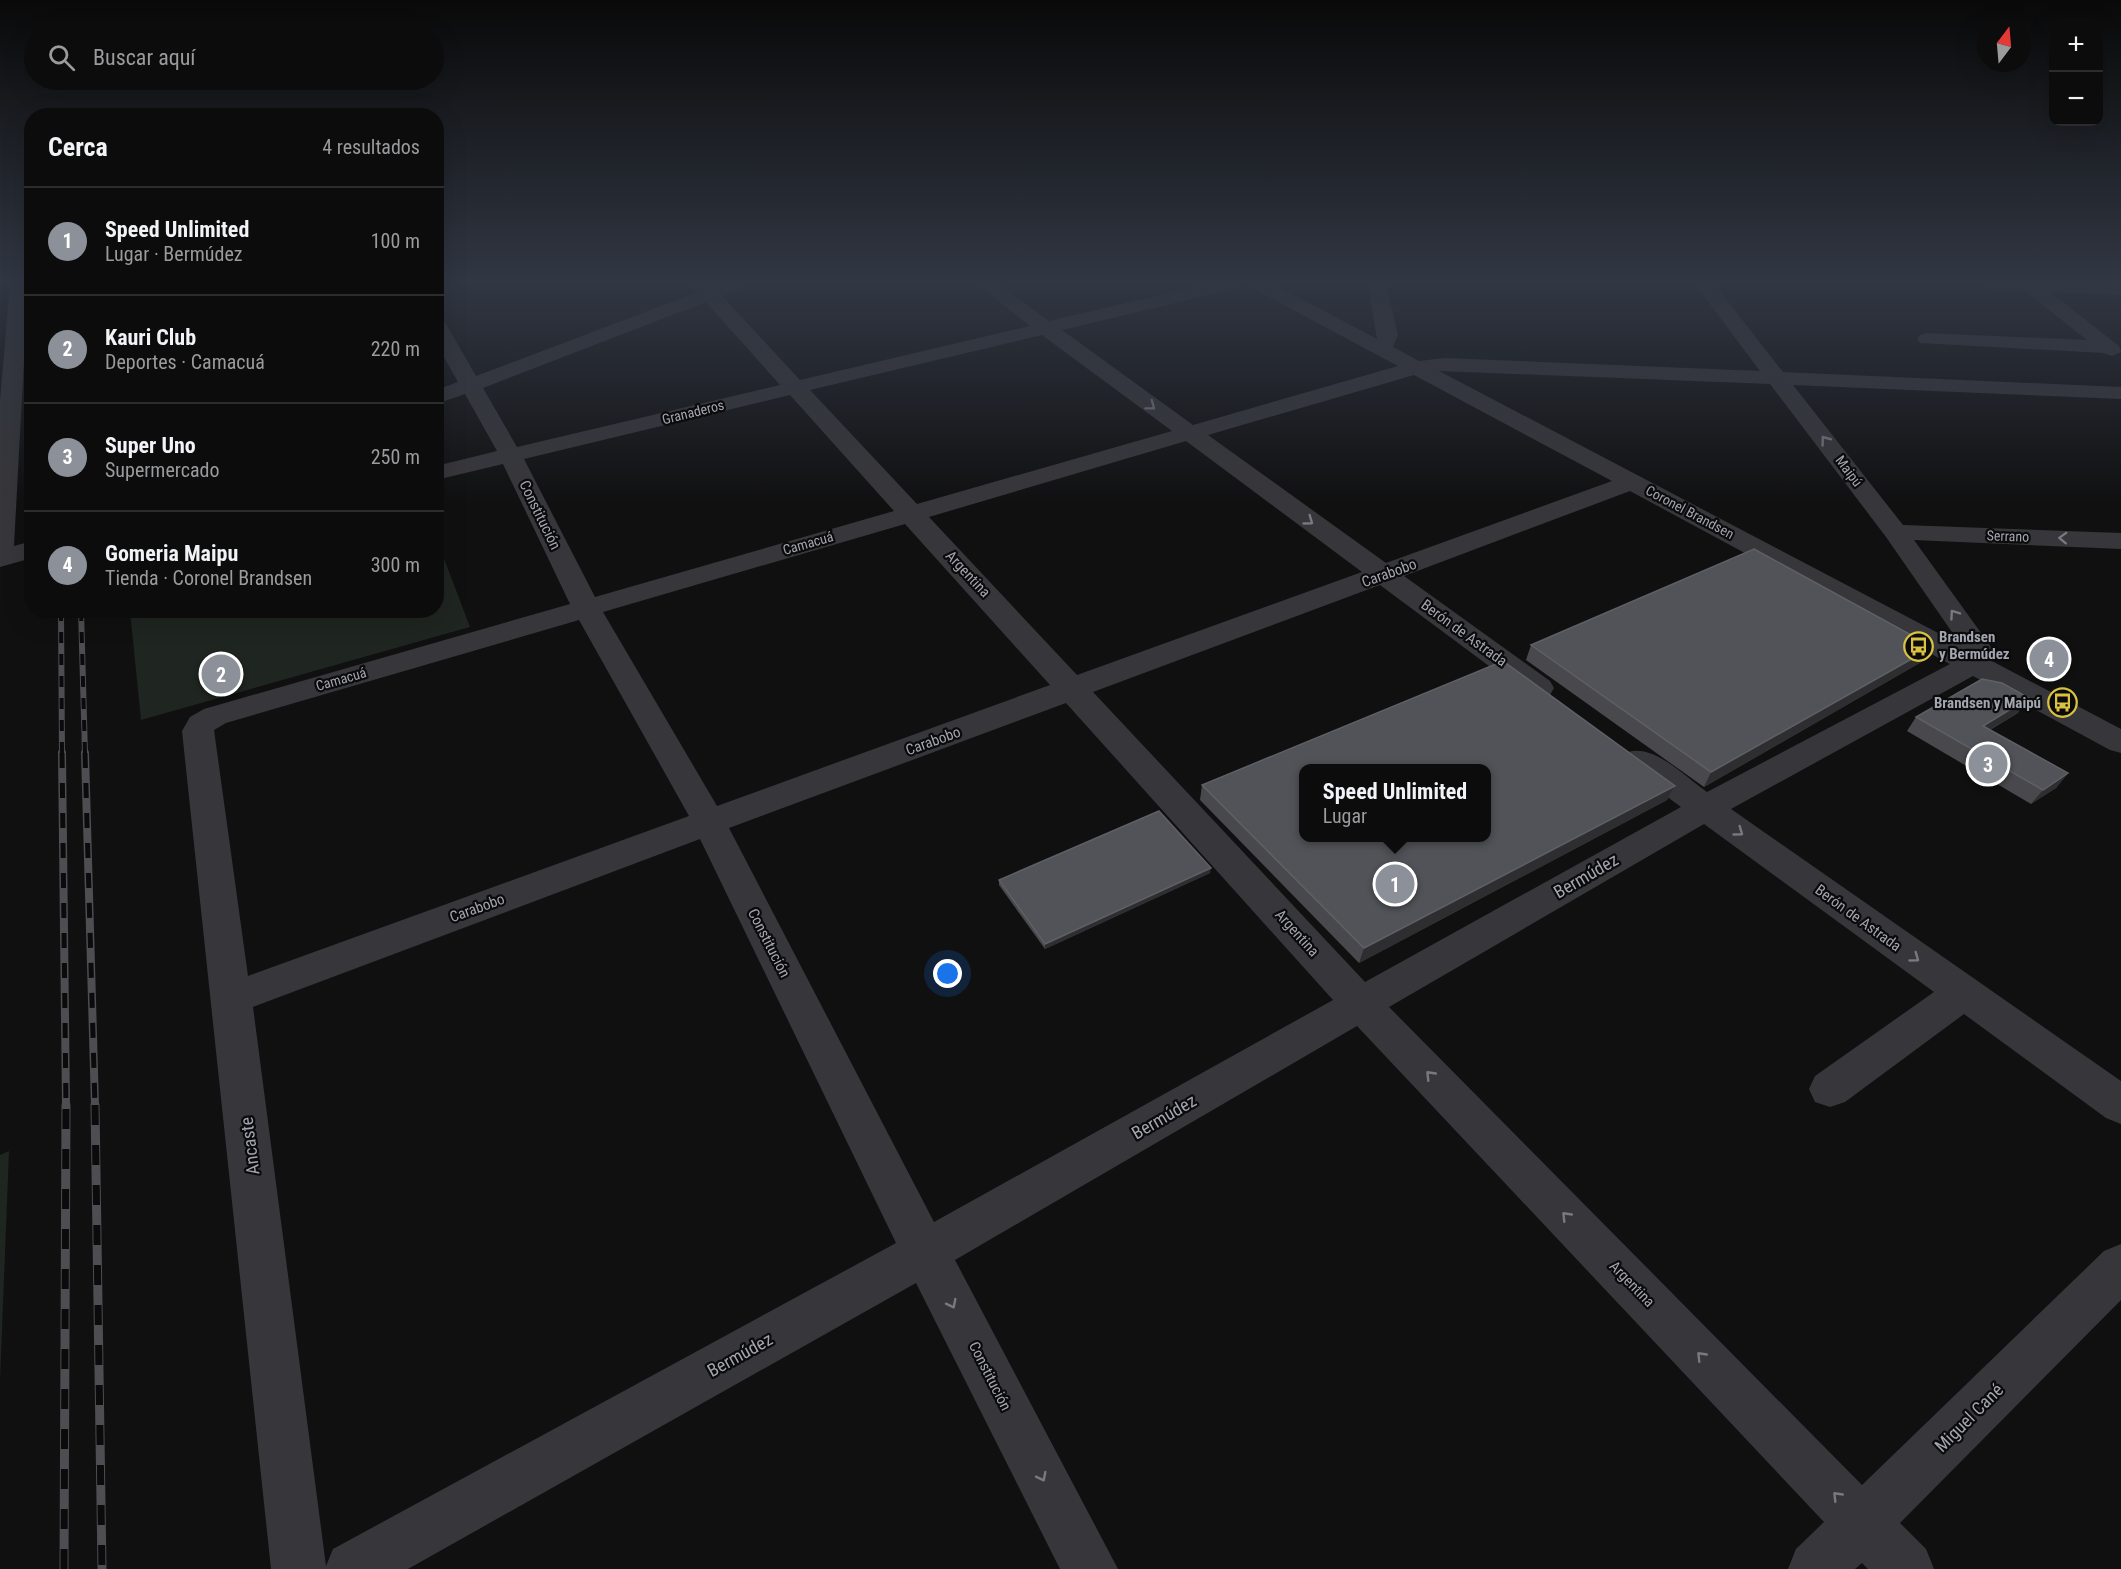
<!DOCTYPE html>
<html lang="es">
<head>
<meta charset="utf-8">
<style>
	:root { --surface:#0c0c0d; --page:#1a1a1b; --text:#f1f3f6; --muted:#9a9b9d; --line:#2c2c2e; --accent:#8c9099 }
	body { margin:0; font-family:"Roboto Condensed",sans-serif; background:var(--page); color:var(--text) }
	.controls { position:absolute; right:18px; top:18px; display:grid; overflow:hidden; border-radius:12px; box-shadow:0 6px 24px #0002 }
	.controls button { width:54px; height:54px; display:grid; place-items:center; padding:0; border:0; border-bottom:2px solid var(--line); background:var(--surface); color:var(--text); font:30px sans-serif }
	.compass { position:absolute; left:1977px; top:18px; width:54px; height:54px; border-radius:50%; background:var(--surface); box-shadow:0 6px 24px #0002; rotate:16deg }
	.you { position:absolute; left:948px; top:974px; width:21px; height:21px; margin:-15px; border:4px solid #fff; border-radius:50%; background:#1a73e8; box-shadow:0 0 0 9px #1a73e833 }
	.badge { display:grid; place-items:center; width:39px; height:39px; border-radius:50%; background:var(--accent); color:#fff; font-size:20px; font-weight:700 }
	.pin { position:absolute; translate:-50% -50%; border:3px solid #fff; box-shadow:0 2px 6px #0006 }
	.popup { position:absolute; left:1299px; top:764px; width:192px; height:78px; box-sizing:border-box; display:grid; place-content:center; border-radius:12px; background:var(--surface); filter:drop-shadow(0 2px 4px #0005); font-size:20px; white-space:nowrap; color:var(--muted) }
	.popup b { font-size:22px; color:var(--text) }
	.popup::after { content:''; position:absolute; left:50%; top:100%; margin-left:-12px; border:12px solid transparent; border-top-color:var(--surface) }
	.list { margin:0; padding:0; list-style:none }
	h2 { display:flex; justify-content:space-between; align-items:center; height:78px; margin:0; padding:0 24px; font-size:26px }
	h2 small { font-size:20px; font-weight:400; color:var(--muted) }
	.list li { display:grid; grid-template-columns:39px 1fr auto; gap:18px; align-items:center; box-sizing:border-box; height:108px; padding:0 24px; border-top:2px solid var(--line) }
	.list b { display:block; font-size:22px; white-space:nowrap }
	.list p { margin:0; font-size:20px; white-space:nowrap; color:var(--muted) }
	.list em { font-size:20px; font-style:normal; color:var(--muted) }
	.icon { flex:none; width:33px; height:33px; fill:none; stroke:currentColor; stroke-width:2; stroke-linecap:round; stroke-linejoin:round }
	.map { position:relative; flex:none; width:2121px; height:1569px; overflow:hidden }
	.search { position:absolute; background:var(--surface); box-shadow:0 6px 24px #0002; left:24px; top:24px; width:420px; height:66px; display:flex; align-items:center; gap:15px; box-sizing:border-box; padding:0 21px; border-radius:33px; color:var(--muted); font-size:22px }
	.panel { position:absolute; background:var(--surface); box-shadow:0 6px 24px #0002; left:24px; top:108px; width:420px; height:510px; border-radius:24px }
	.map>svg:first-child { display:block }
	.green { fill:#1f2521 }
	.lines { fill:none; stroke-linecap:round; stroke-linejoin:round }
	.minor { fill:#37363a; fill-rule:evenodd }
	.rail-far2-casing { stroke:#4d4d52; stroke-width:6 }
	.rail-far1-casing { stroke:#4d4d52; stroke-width:8 }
	.rail-casing { stroke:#4d4d52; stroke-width:9 }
	.rail-far2 { stroke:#0b0b0c; stroke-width:4; stroke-dasharray:11; stroke-linecap:butt }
	.rail-far1 { stroke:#0b0b0c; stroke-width:5; stroke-dasharray:15; stroke-linecap:butt }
	.rail { stroke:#0b0b0c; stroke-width:7; stroke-dasharray:20; stroke-linecap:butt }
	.wall { fill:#49494d }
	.shaded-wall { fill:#2e2e31 }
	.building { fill:#525358; stroke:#5f6066; stroke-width:1.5; fill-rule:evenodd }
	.oneway { stroke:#787981 }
	.labels { text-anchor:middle; stroke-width:4.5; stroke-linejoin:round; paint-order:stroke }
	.far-street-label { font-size:14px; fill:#a3a5b0; stroke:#0b0b0c }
	.street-label { font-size:15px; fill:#a3a5b0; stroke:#0b0b0c }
	.poi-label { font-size:15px; font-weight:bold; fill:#a3a5b0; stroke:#0b0b0c; text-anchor:start }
	.near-street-label { font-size:18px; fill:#a3a5b0; stroke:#0b0b0c }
</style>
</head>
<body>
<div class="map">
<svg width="2121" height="1569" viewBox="0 0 2121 1569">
	<rect width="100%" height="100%" fill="#101011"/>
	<g class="green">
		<polygon points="437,540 470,627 141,720 130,611 436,610"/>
		<polygon points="9,1151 0,1382 0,1155"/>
	</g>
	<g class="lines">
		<g class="minor">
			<polygon points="10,284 28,284 14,546 32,541 32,558 0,567 0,400"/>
			<path d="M691 284H710L713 287 720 284H746L744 288 722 296 800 380 1030 326 977 284H998L1049 321 1207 284H1239L1237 288 1062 330 1193 425 1398 366 1252 288 1250 284H1273L1377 339 1368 284H1386L1398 335 1393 347 1419 361 1445 358 1760 371 1695 284H1714L1783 372 2121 387V399L1793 385 1903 525 2121 533V549L1914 540 1989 644 1994 653 1990 660 2121 729V753L2110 750 1973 676 1731 809 2121 1081V1124L2106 1118 1964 1014 1845 1102 1830 1107 1815 1102 1809 1089 1815 1076 1934 992 1704 824 1389 1007 1862 1485 2104 1251 2121 1244V1300L1900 1523 1926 1549 1934 1569H1868L1862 1563 1855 1569H1788L1796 1549 1824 1522 1357 1026 955 1260 1118 1569H1060L916 1283 408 1569H271L182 731 190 717 204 709 570 604 503 464 436 480V466L497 451 465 394 436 404V390L458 382 436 343V318L446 324 476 376 698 292ZM706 302 780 385 517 447 483 388ZM1042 335 1172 431 917 504 810 390ZM1439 371 1770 384 1886 537 1961 645ZM1414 375 1612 481 1386 563 1208 435ZM790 395 894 511 595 597 524 459ZM1186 441 1362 572 1077 675 929 517ZM1630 491 1950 664 1707 792C1685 777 1655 744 1628 752L1623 760 1628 768 1681 807 1365 982 1093 692 1380 585 1528 695 1539 698 1550 695 1554 688 1550 681 1404 576ZM905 524 1050 685 717 806 603 612ZM579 620 689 816 248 976 214 730 226 723ZM1066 703 1333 1000 934 1222 729 828ZM700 839 896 1243 333 1549 326 1566 253 1007Z"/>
			<polygon points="1980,284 2121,284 2121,295 2050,292 2119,346 2121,352 2112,356 2103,353 1920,343 1917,339 1920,335 1927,333 2087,340 2025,291 1989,290"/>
		</g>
		<defs>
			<g id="rail-far2">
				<polyline points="61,610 62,754"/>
				<polyline points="81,610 85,754"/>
			</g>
			<g id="rail-far1">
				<polyline points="62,753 66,1106"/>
				<polyline points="85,753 95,1106"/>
			</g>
			<g id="rail">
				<polyline points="95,1105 102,1569"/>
				<polyline points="64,1569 66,1105"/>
			</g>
		</defs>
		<use href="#rail-far2" class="rail-far2-casing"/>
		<use href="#rail-far1" class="rail-far1-casing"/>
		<use href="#rail" class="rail-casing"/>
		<use href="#rail-far2" class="rail-far2"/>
		<use href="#rail-far1" class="rail-far1"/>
		<use href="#rail" class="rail"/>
	</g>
	<g class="wall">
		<polygon points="1531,645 1923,661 1704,787 1526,660"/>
		<polygon points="2018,713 1990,730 2068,773 2056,788 2031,804 1907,731 1916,717"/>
		<polygon points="1202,785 1675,786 1667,800 1359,963 1200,800"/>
		<polygon points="1210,873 1045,949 999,885 999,880"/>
	</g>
	<g class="shaded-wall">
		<polygon points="1933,647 1923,661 1704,787 1711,772"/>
		<polygon points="2029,698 2018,713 1972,740 1983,726"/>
		<polygon points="2068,773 2056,788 2031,804 2043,790"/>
		<polygon points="1675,786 1667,800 1359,963 1364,948"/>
		<polygon points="1211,868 1210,873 1045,949 1045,944"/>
	</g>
	<g class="building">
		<polygon points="1754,549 1933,647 1711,772 1531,645"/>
		<path d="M1503 661 1675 786 1364 948 1202 785ZM1304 768H1486V837H1304Z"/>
		<polygon points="1982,679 2002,683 2029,698 1983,726 2068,773 2043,790 1916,717"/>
		<polygon points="1159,811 1211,868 1045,944 999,880"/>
	</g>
	<defs><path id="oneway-chevron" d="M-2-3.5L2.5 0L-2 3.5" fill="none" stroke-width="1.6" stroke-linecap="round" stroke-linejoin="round" transform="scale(1.5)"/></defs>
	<g class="oneway">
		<use href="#oneway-chevron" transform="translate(1151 406) rotate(37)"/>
		<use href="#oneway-chevron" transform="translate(1825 440) rotate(-127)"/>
		<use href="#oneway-chevron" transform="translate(1309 521) rotate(36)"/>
		<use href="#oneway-chevron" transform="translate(2063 538) rotate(-178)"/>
		<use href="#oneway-chevron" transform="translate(1954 614) rotate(-125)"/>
		<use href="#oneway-chevron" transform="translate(1739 832) rotate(36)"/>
		<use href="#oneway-chevron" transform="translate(1915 958) rotate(36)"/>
		<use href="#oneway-chevron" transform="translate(1430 1075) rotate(-134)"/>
		<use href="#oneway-chevron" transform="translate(1566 1216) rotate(-134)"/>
		<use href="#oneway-chevron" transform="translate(952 1304) rotate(63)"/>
		<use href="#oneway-chevron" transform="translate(1701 1356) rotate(-134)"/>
		<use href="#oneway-chevron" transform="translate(1042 1477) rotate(63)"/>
		<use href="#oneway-chevron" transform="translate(1837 1496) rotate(-134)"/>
	</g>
	<linearGradient id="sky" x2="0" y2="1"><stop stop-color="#090909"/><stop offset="0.56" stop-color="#313743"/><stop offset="1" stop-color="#313743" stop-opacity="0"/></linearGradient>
	<rect width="2121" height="504" fill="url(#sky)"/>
	<defs>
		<symbol id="bus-ring" viewBox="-11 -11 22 22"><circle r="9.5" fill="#0b0b0c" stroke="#d9c240" stroke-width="1.5"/><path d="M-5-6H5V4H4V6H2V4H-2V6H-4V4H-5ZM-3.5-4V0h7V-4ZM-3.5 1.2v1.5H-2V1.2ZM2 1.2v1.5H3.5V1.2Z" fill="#d9c240"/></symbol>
	</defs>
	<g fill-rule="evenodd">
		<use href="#bus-ring" x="1902" y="630" width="33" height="33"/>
		<use href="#bus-ring" x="2046" y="686" width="33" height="33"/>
	</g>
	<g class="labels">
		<g class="far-street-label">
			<text transform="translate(693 412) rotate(-14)" y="5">Granaderos</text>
			<text transform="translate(1849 471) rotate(53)" y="5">Maipú</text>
			<text transform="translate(1690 512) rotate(28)" y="5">Coronel Brandsen</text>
			<text transform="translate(2008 536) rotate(2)" y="5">Serrano</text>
			<text transform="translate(808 543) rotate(-16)" y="5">Camacuá</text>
			<text transform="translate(341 679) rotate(-16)" y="5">Camacuá</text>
		</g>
		<g class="street-label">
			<text transform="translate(540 515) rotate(64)" y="5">Constitución</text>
			<text transform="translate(1389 573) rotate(-20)" y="5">Carabobo</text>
			<text transform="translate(968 574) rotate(47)" y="5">Argentina</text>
			<text transform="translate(1464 633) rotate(36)" y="5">Berón de Astrada</text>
			<text transform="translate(933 741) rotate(-20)" y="5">Carabobo</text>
			<text transform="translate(477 908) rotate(-20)" y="5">Carabobo</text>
			<text transform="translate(1858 918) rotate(36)" y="5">Berón de Astrada</text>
			<text transform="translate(1297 933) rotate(48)" y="5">Argentina</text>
			<text transform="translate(769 943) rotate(63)" y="5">Constitución</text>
			<text transform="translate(1632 1284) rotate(46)" y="5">Argentina</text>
			<text transform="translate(990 1376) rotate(63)" y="5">Constitución</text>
		</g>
		<g class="poi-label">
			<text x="1939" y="642">Brandsen<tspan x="1939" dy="17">y Bermúdez</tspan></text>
			<text x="2041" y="708" text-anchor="end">Brandsen y Maipú</text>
		</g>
		<g class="near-street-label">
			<text transform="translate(1586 876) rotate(-30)" y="6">Bermúdez</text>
			<text transform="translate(1164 1117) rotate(-30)" y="6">Bermúdez</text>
			<text transform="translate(250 1146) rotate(-97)" y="6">Ancaste</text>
			<text transform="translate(740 1355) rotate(-29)" y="6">Bermúdez</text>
			<text transform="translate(1969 1418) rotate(-45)" y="6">Miguel Cané</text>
		</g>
	</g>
</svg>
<div class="controls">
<button>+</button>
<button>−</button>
</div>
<svg class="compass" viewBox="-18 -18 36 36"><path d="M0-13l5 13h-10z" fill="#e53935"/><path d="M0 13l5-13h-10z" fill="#9a9b9d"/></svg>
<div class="you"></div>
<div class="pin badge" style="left:1395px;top:884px">1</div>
<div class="popup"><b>Speed Unlimited</b>Lugar</div>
<div class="pin badge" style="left:221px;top:674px">2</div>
<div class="pin badge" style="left:1988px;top:764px">3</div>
<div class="pin badge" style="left:2049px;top:659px">4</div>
<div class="search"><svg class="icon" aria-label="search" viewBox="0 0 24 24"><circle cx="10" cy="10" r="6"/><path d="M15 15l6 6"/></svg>Buscar aquí</div>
<section class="panel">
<h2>Cerca<small>4 resultados</small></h2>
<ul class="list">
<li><span class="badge">1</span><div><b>Speed Unlimited</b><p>Lugar · Bermúdez</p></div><em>100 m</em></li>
<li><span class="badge">2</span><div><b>Kauri Club</b><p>Deportes · Camacuá</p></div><em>220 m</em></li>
<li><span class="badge">3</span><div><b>Super Uno</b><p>Supermercado</p></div><em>250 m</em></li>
<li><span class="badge">4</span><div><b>Gomeria Maipu</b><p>Tienda · Coronel Brandsen</p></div><em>300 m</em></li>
</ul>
</section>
</div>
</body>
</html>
